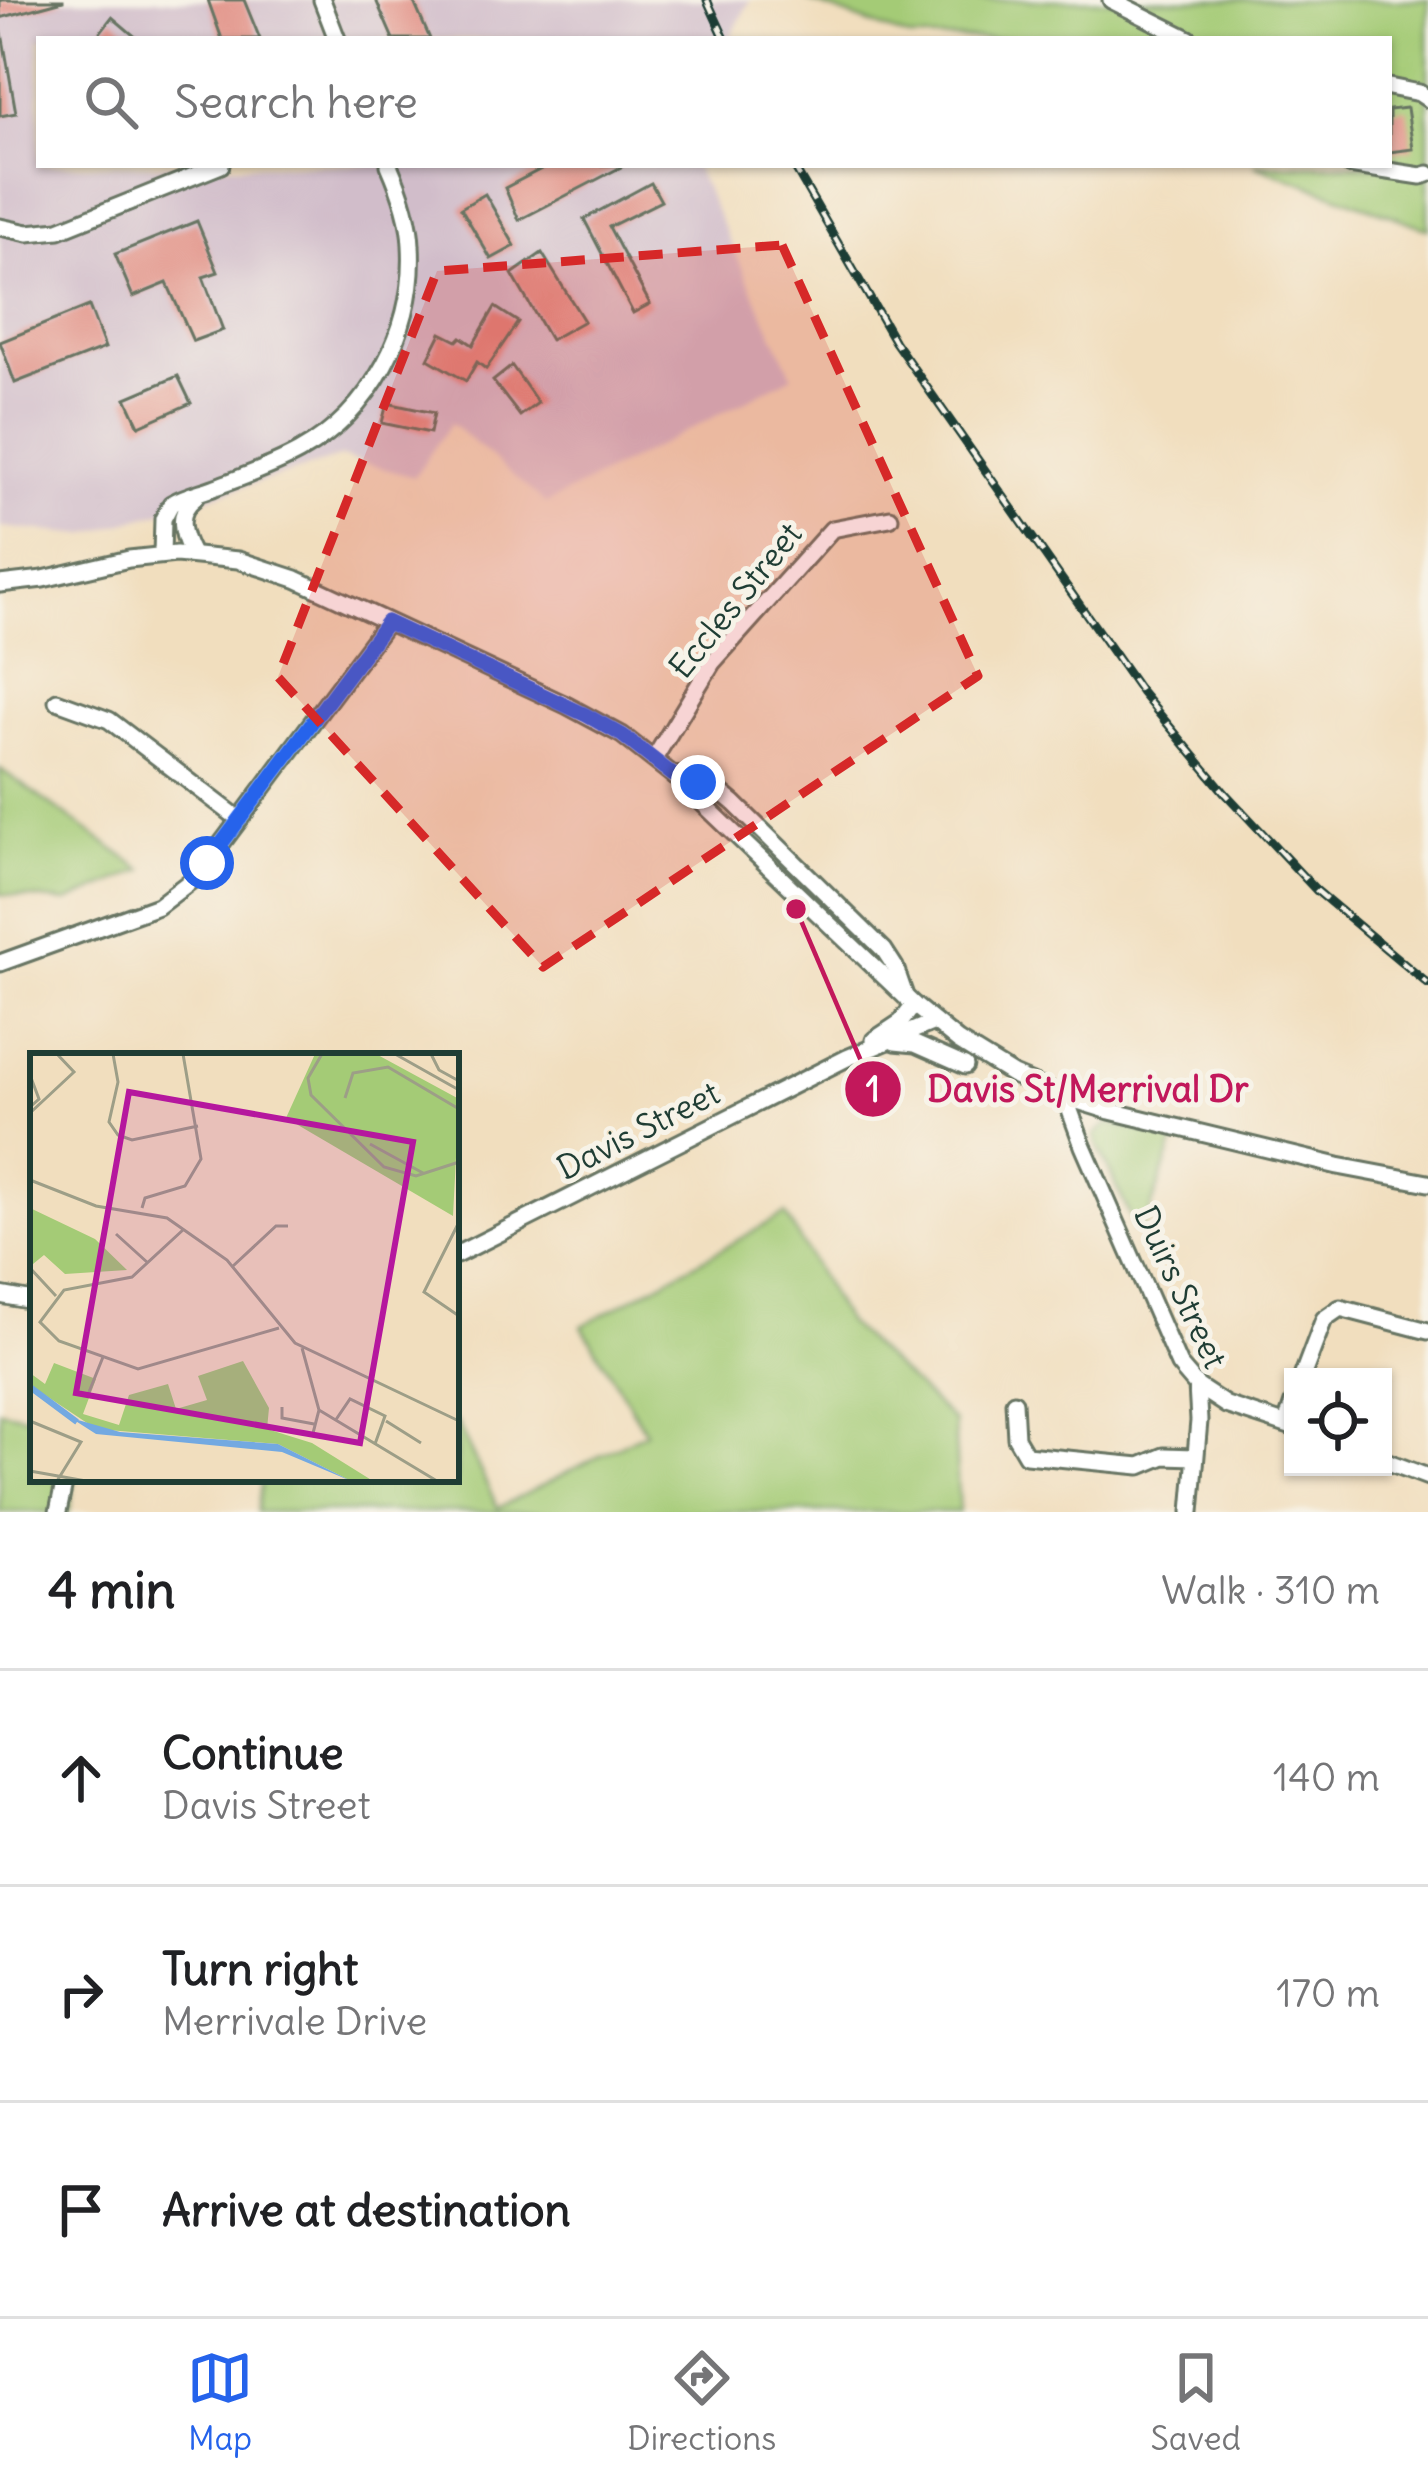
<!DOCTYPE html>
<html lang="en">
<head>
<meta charset="utf-8">
<style>
	:root { --surface:#fff; --page:#f2f2f2; --text:#202124; --muted:#757577; --line:#e0e0e0; --accent:#2563eb }
	body { margin:0; font-family:Delius,sans-serif; background:var(--page); color:var(--text) }
	.controls { position:absolute; right:36px; bottom:36px; display:grid; overflow:hidden; border-radius:0px; box-shadow:0 3px 9px #0004 }
	.controls button { width:108px; height:108px; display:grid; place-items:center; padding:0; border:0; border-bottom:3px solid var(--line); background:var(--surface); color:var(--text); font:60px sans-serif }
	.stop { position:absolute; width:36px; height:36px; margin:-27px; border:9px solid #2563eb; border-radius:50%; background:#fff }
	.stop.end { background:#2563eb; border-color:#fff; box-shadow:0 3px 12px #0008 }
	.list { margin:0; padding:0; list-style:none }
	h2 { display:flex; justify-content:space-between; align-items:center; height:156px; margin:0; padding:0 48px; font-size:51px }
	h2 small { font-size:39px; font-weight:400; color:var(--muted) }
	.list li { display:grid; grid-template-columns:78px 1fr auto; gap:36px; align-items:center; box-sizing:border-box; height:216px; padding:0 48px; border-top:3px solid var(--line) }
	.list b { display:block; font-size:45px; white-space:nowrap }
	.list p { margin:0; font-size:39px; white-space:nowrap; color:var(--muted) }
	.list em { font-size:39px; font-style:normal; color:var(--muted) }
	.icon { flex:none; width:66px; height:66px; fill:none; stroke:currentColor; stroke-width:2; stroke-linecap:round; stroke-linejoin:round }
	.map { position:relative; flex:none; width:1428px; height:1512px; overflow:hidden }
	.search { position:absolute; background:var(--surface); box-shadow:0 3px 9px #0004; left:36px; right:36px; top:36px; height:132px; display:flex; align-items:center; gap:30px; box-sizing:border-box; padding:0 42px; border-radius:0px; color:var(--muted); font-size:45px }
	.sheet { height:804px; background:var(--surface) }
	nav { display:flex; justify-content:space-around; align-items:center; box-sizing:border-box; height:168px; border-top:3px solid var(--line); background:var(--surface); font-size:33px; color:var(--muted) }
	nav a { display:grid; justify-items:center; gap:6px }
	nav .on { color:var(--accent) }
	.map>svg:first-child { display:block }
	.industrial { fill:#d1bdca }
	.green { fill:#a4cb76; stroke:#628455; stroke-width:3 }
	.building { fill:#e08a80 }
	.lines { fill:none; stroke-linecap:round; stroke-linejoin:round }
	.minor-casing { stroke:#687564; stroke-width:21 }
	.minor { stroke:#fff; stroke-width:15 }
	.rail-casing { stroke:#1f3d34; stroke-width:9 }
	.rail { stroke:#f7f3e8; stroke-width:4.5; stroke-dasharray:14; stroke-linecap:butt }
	.route { stroke:#2563eb; stroke-width:15 }
	.marked { fill:#d62828; fill-opacity:0.2; stroke:#d62828; stroke-width:9; stroke-dasharray:24 15; stroke-linejoin:round }
	.labels { text-anchor:middle; stroke-width:10; stroke-linejoin:round; paint-order:stroke }
	.street-label { font-size:33px; fill:#1f3d34; stroke:#f7f3e8 }
	.inset-river { fill:none; stroke:#73a9e1; stroke-width:6 }
	.inset-road { fill:none; stroke:#9d9e87; stroke-width:3 }
	.view { fill:#b5179e; fill-opacity:0.15; stroke:#b5179e; stroke-width:6 }
	.inset-edge { fill:none; stroke:#1f3d34; stroke-width:6 }
	.leader { fill:none; stroke:#c2185b; stroke-width:4.5 }
	.callout-dot { fill:#c2185b; stroke:#f7f3e8; stroke-width:4.5 }
	.mark-label { font-size:36px; text-anchor:middle; font-weight:bold; fill:#fff }
	.callout-label { font-size:36px; text-anchor:middle; font-weight:bold; fill:#c2185b; stroke:#f7f3e8; stroke-width:10; stroke-linejoin:round; paint-order:stroke }
</style>
</head>
<body>
<div class="map">
<svg width="1428" height="1512" viewBox="0 0 1428 1512">
	<rect width="100%" height="100%" fill="#f7f3e8"/>
	<filter id="ink" filterUnits="userSpaceOnUse"><feTurbulence type="fractalNoise" baseFrequency=".00833" numOctaves="2"/><feDisplacementMap in="SourceGraphic" scale="24" xChannelSelector="R" yChannelSelector="G"/><feConvolveMatrix kernelMatrix="1 2 1 2 8 2 1 2 1" color-interpolation-filters="sRGB"/></filter>
	<filter id="wash" filterUnits="userSpaceOnUse"><feTurbulence type="fractalNoise" baseFrequency=".004" numOctaves="4" result="noise"/><feDisplacementMap in="SourceGraphic" scale="48" xChannelSelector="R" yChannelSelector="G"/><feGaussianBlur stdDeviation="2.7" result="paint"/><feColorMatrix in="noise" values="0 0 0 0 0 0 0 0 0 0 0 0 0 0 0 0 0 1.4 0 .05"/><feComposite in="paint" operator="in"/></filter>
	<g filter="url(#wash)">
		<rect width="100%" height="100%" fill="#f1debe"/>
		<polygon class="industrial" points="0,0 750,0 730,39 39,39 39,165 694,165 793,376 546,504 451,423 414,477 342,457 85,535 0,527"/>
		<g class="green">
			<polygon points="806,0 1428,0 1428,229 1255,165 1389,165 1389,39 912,39"/>
			<polygon points="0,770 0,769 143,870 67,902 0,894"/>
			<polygon points="1108,1123 1175,1139 1147,1220 1137,1231 1097,1144 1095,1135"/>
			<polygon points="785,1214 846,1322 954,1422 959,1512 257,1512 262,1479 456,1479 456,1421 498,1508 646,1432 582,1326"/>
			<polygon points="0,1410 33,1417 33,1479 75,1479 69,1512 0,1512"/>
		</g>
		<g id="blocks">
			<g class="building">
				<polygon points="0,0 63,0 63,1 0,18"/>
				<polygon points="208,0 244,0 260,39 222,39"/>
				<polygon points="376,0 413,0 430,39 393,39"/>
				<polygon points="112,17 138,39 95,39"/>
				<polygon points="0,33 2,33 16,113 0,116"/>
				<polygon points="1407,108 1413,149 1389,152 1389,110"/>
				<polygon points="549,165 625,165 519,220 505,188"/>
				<polygon points="651,183 661,201 609,227 650,304 633,313 584,219"/>
				<polygon points="485,194 515,246 491,259 461,208"/>
				<polygon points="197,221 218,272 203,277 223,330 193,341 167,283 133,297 115,254"/>
				<polygon points="542,253 584,321 550,340 512,274"/>
				<polygon points="89,306 105,348 15,383 0,342"/>
				<polygon points="495,307 518,322 486,369 477,362 466,381 428,359 441,333 457,341 461,337 473,345"/>
				<polygon points="512,366 538,403 520,416 493,381"/>
				<polygon points="178,376 191,403 139,426 126,398"/>
				<polygon points="387,403 434,413 430,433 382,423"/>
			</g>
		</g>
	</g>
	<g filter="url(#ink)">
		<use href="#blocks" fill-opacity="0" stroke="#687564" stroke-width="3"/>
		<g class="lines">
			<defs>
				<g id="minor">
					<polyline points="322,0 337,39"/>
					<polyline points="1111,0 1189,39"/>
					<polyline points="1389,87 1419,93 1428,99"/>
					<polyline points="1349,165 1421,176 1428,174"/>
					<polyline points="0,227 28,233 59,230 221,165"/>
					<path d="M192 554C182 535 175 513 195 498"/>
					<path d="M162 555 163 519 171 504C184 496 199 493 213 488 242 477 272 467 299 452 372 412 416 328 411 245 410 217 400 190 389 165"/>
					<polyline points="0,584 43,579 129,559 176,554 238,560 296,579 566,705 622,735 673,775 914,1005 958,1041 1013,1075 1065,1097 1110,1111 1338,1166 1428,1183"/>
					<polyline points="57,701 109,720 239,819"/>
					<polyline points="654,759 712,663 832,529 890,518"/>
					<polyline points="676,775 717,789 734,803 884,950 895,967 904,993"/>
					<polyline points="0,963 158,906 192,880 207,863 387,622"/>
					<polyline points="874,1040 901,1022 914,1005"/>
					<polyline points="895,1042 915,1044 965,1066"/>
					<polyline points="1065,1097 1083,1146 1179,1365 1197,1386 1199,1421 1191,1512"/>
					<polyline points="456,1255 847,1058 934,1022"/>
					<polyline points="0,1295 33,1301"/>
					<polyline points="1302,1377 1324,1319 1340,1308 1428,1331"/>
					<polyline points="1197,1386 1226,1405 1293,1427"/>
					<polyline points="1014,1402 1016,1438 1026,1455 1140,1466 1164,1456 1195,1457"/>
					<polyline points="1286,1424 1293,1403"/>
					<polyline points="1383,1460 1428,1477"/>
					<polyline points="58,1512 65,1479"/>
				</g>
			</defs>
			<use href="#minor" class="minor-casing"/>
			<use href="#minor" class="minor"/>
			<defs>
				<g id="rail">
					<polyline points="707,0 725,39"/>
					<polyline points="793,165 895,342 1141,692 1225,793 1316,890 1428,984"/>
				</g>
			</defs>
			<use href="#rail" class="rail-casing"/>
			<use href="#rail" class="rail"/>
		</g>
	</g>
	<g class="lines" filter="url(#ink)">
		<polyline class="route" points="207,863 387,622 586,715 622,735 673,775 698,782"/>
	</g>
	<path class="marked" d="M782 245 978 676 543 967 278 677 437 271Z"/>
	<g class="labels">
		<g class="street-label">
			<text transform="translate(735 600) rotate(-51)" y="12">Eccles Street</text>
			<text transform="translate(638 1130) rotate(-27)" y="12">Davis Street</text>
			<text transform="translate(1181 1287) rotate(65)" y="12">Duirs Street</text>
		</g>
	</g>
	<g transform="translate(30 1053)">
		<rect width="429" height="429" fill="#f1debe"/>
		<path d="M285 1H346L429 46 423 163 256 65ZM0 155 65 186 97 217 35 221 14 202 3 211ZM213 308 239 355 237 376 282 390 343 428H321L248 391 66 376 0 332V320L15 331 24 310 66 326 53 361 89 372 99 342 138 331 146 356 177 347 168 323Z" fill="#a4cb76"/>
		<path d="M41 365 90 379 248 391 321 428 252 399 66 381Z" fill="#73a9e1"/>
		<path class="inset-river" d="M0 334 47 369"/>
		<path class="inset-road" d="M83 1 88 29 79 69 88 82 102 87 168 73M292 1 278 25 281 42 354 114 386 123 429 109M365 1 429 37M401 1 409 17 429 28M0 22 9 46 0 54M315 45 323 20 358 14 429 56M0 60 44 19 27 1M340 91 393 120M0 127 66 153 137 165 197 207 265 290 429 368M112 155 115 145 155 133 171 106 153 1M429 169 394 239 429 263M154 176 102 224 34 237 10 269 29 288 108 316 249 275M86 181 118 210M203 213 246 173H258M0 215 26 243M272 295 289 357 282 384M57 344 73 304M252 354V365L284 371M289 357 407 428M0 368 51 389 27 428M305 368 320 346 355 363 345 391M356 368 391 390M0 418 56 428"/>
		<path class="view" d="M99 39 383 89 330 390 46 340Z"/>
		<rect width="429" height="429" class="inset-edge"/>
	</g>
	<path class="leader" d="M796 909L873 1089"/>
	<g class="callout-dot">
		<circle cx="796" cy="909" r="12"/>
		<circle cx="873" cy="1089" r="30"/>
	</g>
	<g class="mark-label">
		<text x="873" y="1102">1</text>
	</g>
	<g class="callout-label">
		<text x="1088" y="1102">Davis St/Merrival Dr</text>
	</g>
</svg>
<div class="controls">
<button><svg class="icon" aria-label="locate" viewBox="0 0 24 24"><circle cx="12" cy="12" r="6"/><path d="M12 2v4M12 18v4M2 12h4M18 12h4"/></svg></button>
</div>
<div class="stop" style="left:207px;top:863px"></div>
<div class="stop end" style="left:698px;top:782px"></div>
<div class="search"><svg class="icon" aria-label="search" viewBox="0 0 24 24"><circle cx="10" cy="10" r="6"/><path d="M15 15l6 6"/></svg>Search here</div>
</div>
<section class="sheet">
<h2>4 min<small>Walk · 310 m</small></h2>
<ul class="list">
<li><svg class="icon" aria-label="ahead" viewBox="0 0 24 24"><path d="M12 20V5M6 11l6-6 6 6"/></svg><div><b>Continue</b><p>Davis Street</p></div><em>140 m</em></li>
<li><svg class="icon" aria-label="right" viewBox="0 0 24 24"><path d="M7 20v-9h11M14 6l5 5-5 5"/></svg><div><b>Turn right</b><p>Merrivale Drive</p></div><em>170 m</em></li>
<li><svg class="icon" aria-label="arrive" viewBox="0 0 24 24"><path d="M6 21V4h12l-3 4 3 4H6"/></svg><div><b>Arrive at destination</b></div></li>
</ul>
</section>
<nav>
<a class="on"><svg class="icon" aria-label="map" viewBox="0 0 24 24"><path d="M3 6l6-2 6 2 6-2v14l-6 2-6-2-6 2zM9 4v14M15 6v14"/></svg>Map</a>
<a><svg class="icon" aria-label="directions" viewBox="0 0 24 24"><path d="M12 3l9 9-9 9-9-9zM9 14v-3h6M13 9l2 2-2 2"/></svg>Directions</a>
<a><svg class="icon" aria-label="saved" viewBox="0 0 24 24"><path d="M7 4h10v16l-5-4-5 4z"/></svg>Saved</a>
</nav>
</body>
</html>
